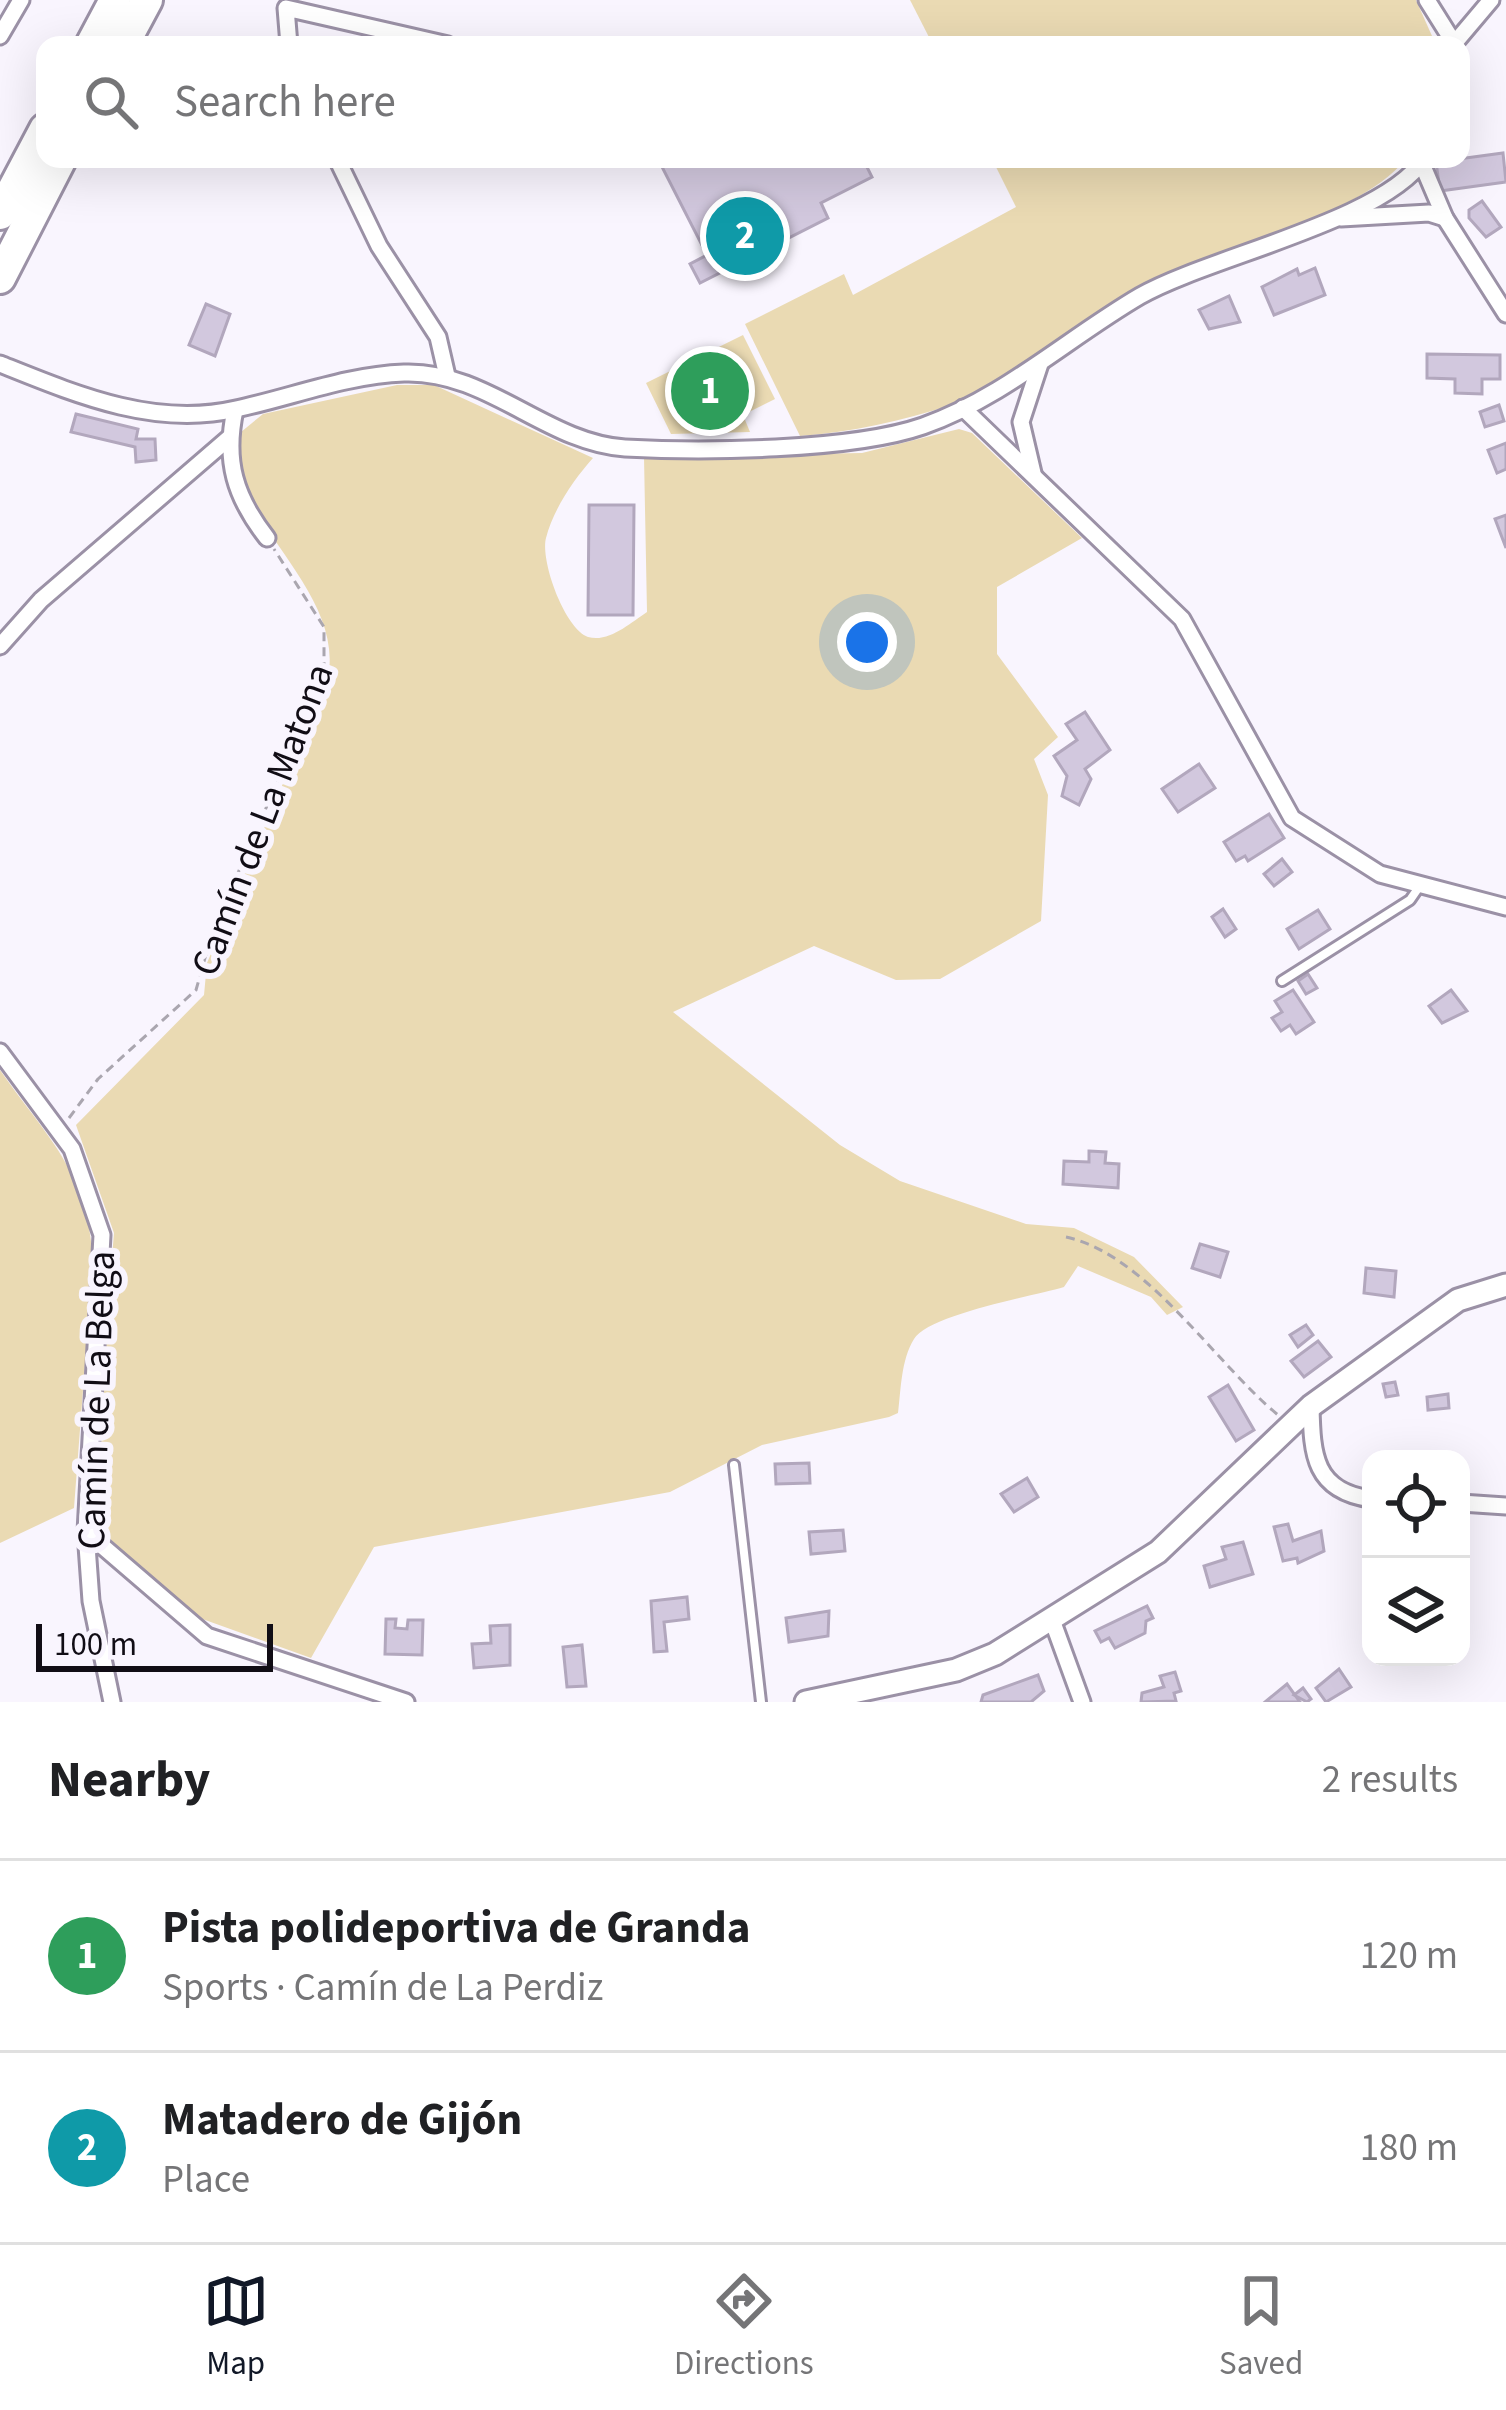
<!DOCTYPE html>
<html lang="en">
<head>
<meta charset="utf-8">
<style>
	:root { --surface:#fff; --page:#f6f6f6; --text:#202124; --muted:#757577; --line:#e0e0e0; --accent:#111827 }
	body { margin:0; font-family:"Source Sans 3",sans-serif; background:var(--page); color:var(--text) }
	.controls { position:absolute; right:36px; bottom:36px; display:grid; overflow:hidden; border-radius:24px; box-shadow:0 12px 48px #0002 }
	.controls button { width:108px; height:108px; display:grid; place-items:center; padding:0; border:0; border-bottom:3px solid var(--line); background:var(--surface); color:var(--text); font:60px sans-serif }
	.scale { position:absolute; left:36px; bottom:30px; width:237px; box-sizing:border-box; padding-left:12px; border:6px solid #110d15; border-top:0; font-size:33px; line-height:42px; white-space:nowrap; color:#110d15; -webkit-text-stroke:9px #f9f5fe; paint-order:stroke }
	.you { position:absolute; left:867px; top:642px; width:42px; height:42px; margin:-30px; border:9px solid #fff; border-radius:50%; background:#1a73e8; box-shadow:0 0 0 18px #1a73e833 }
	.badge { display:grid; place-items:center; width:78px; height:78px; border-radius:50%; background:var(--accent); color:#fff; font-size:39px; font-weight:700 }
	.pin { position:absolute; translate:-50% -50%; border:6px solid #fff; box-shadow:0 3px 12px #0006 }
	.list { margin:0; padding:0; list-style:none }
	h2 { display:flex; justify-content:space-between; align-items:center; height:156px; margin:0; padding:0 48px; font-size:51px }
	h2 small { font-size:39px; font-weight:400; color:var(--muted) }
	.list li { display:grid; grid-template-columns:78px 1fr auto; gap:36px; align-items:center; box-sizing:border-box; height:192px; padding:0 48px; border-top:3px solid var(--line) }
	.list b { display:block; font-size:45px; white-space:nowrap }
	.list p { margin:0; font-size:39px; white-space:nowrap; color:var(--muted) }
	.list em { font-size:39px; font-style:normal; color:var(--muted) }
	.icon { flex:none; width:66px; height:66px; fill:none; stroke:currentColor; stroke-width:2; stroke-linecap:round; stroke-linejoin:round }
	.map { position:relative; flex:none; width:1506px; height:1702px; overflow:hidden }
	.search { position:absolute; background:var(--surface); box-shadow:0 12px 48px #0002; left:36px; right:36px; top:36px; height:132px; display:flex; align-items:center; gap:30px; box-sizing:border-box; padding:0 42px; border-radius:24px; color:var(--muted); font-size:45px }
	.sheet { height:540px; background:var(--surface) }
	nav { display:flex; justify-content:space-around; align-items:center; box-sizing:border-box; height:168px; border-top:3px solid var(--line); background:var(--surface); font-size:33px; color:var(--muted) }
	nav a { display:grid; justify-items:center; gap:6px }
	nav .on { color:var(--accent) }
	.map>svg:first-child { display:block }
	.green { fill:#eadab3 }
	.building { fill:#d2c8de; stroke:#b2a7bd; stroke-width:3 }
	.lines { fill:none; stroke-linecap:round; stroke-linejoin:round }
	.lane-casing { stroke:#9b91a6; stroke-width:14 }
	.street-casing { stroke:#9b91a6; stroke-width:21 }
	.secondary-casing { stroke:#9b91a6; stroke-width:27 }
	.highway-casing { stroke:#9b91a6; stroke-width:36 }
	.path { stroke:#aaa6af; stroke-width:3; stroke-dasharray:9 6; stroke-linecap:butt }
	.lane { stroke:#fff; stroke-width:8 }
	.street { stroke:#fff; stroke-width:15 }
	.secondary { stroke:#fff; stroke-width:21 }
	.highway { stroke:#fff; stroke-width:30 }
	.labels { text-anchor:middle; stroke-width:12; stroke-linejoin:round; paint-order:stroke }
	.street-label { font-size:39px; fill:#110d15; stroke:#f9f5fe }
</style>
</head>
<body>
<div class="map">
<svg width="1506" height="1702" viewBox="0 0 1506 1702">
	<rect width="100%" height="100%" fill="#f9f5fe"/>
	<g class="green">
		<polygon points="910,0 1416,0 1436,45 933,45"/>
		<path d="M992 159H1406C1355 221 1215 246 1144 284 1086 315 1010 385 951 405 902 421 852 432 800 436L745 324 844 274 853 295 1016 207Z"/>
		<polygon points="743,335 775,399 743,415 750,432 671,434 646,383"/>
		<path d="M397 385H434L593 458C574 479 553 510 546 538 540 561 565 629 588 637 609 643 630 623 647 612L644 457 862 453 959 429 972 433 1082 538 997 587V654L1058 737 1034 759 1048 795 1041 921 940 979 896 980 814 946 673 1012 840 1145 900 1181 1026 1224 1074 1228 1134 1257 1183 1307 1167 1315 1151 1297 1078 1266 1064 1287C1033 1296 928 1315 914 1339 901 1360 901 1389 898 1413L889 1417 762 1445 670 1492 374 1547 311 1658 194 1616 115 1547 102 1524 98 1426 114 1233 76 1125 204 995 207 963 328 677C346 585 216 513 241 432L263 414Z"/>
		<path d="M0 1070C47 1138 87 1169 93 1259L74 1508 0 1543Z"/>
	</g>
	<g class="building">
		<polygon points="1503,153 1506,182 1440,191 1436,162"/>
		<polygon points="658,159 863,159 872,177 821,203 828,218 700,283 690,264 707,255"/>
		<polygon points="1482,201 1501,227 1486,237 1469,218 1469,210"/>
		<polygon points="1315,268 1325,295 1274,315 1262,287 1297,269 1299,275"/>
		<polygon points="1229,296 1240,322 1209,329 1199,310"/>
		<polygon points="206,304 230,314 215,356 189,345"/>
		<polygon points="1427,354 1500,355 1500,379 1482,379 1482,394 1455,393 1455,379 1427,378"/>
		<polygon points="1499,405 1504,421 1485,427 1480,412"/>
		<polygon points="76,414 138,429 136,439 155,439 156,460 136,462 135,447 71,432"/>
		<polygon points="1506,443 1506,469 1497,473 1488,450"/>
		<polygon points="589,505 634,505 633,615 588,615"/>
		<polygon points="1506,515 1506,548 1495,519"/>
		<polygon points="1085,712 1110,750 1085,769 1091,779 1079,805 1062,796 1067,776 1054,756 1077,740 1066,724"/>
		<polygon points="1199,764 1215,788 1178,812 1162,789"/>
		<polygon points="1269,814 1284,838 1248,861 1245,856 1236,861 1224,842"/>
		<polygon points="1282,859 1292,872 1274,886 1264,874"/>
		<polygon points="1223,909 1236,929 1225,937 1212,917"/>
		<polygon points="1318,910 1330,929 1299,949 1287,929"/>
		<polygon points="1308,974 1317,988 1306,994 1298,981"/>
		<polygon points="1293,990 1314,1022 1296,1034 1290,1025 1281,1031 1272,1018 1282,1012 1275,1001"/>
		<polygon points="1451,990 1467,1011 1442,1023 1429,1006"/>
		<polygon points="1089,1151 1106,1152 1105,1163 1119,1164 1118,1188 1063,1184 1064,1161 1089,1162"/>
		<polygon points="1200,1244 1228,1252 1220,1277 1192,1268"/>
		<polygon points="1366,1268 1396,1271 1394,1297 1364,1293"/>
		<polygon points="1306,1325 1313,1335 1298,1347 1290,1335"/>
		<polygon points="1318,1341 1331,1357 1304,1377 1291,1361"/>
		<polygon points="1395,1382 1398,1395 1386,1397 1383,1384"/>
		<polygon points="1228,1385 1254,1430 1236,1441 1209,1397"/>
		<polygon points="1448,1394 1449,1408 1428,1410 1427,1397"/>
		<polygon points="809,1463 810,1483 776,1484 775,1464"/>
		<polygon points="1027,1478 1038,1497 1014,1512 1001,1494"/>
		<polygon points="1288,1524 1293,1541 1321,1531 1324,1551 1298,1563 1297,1558 1283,1561 1274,1527"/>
		<polygon points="843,1530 845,1551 811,1554 809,1532"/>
		<polygon points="1243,1542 1253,1574 1210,1587 1204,1566 1226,1559 1222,1547"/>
		<polygon points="687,1597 689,1619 664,1622 667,1651 654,1652 651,1601"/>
		<polygon points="1147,1606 1153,1618 1146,1621 1145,1633 1115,1648 1109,1638 1101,1642 1095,1631"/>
		<polygon points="829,1611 828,1636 789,1642 786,1618"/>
		<polygon points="386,1619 396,1619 395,1628 407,1629 408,1620 423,1620 422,1655 385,1654"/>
		<polygon points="510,1625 510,1665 474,1668 472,1644 491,1643 490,1626"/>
		<polygon points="582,1645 586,1686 567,1687 563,1647"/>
		<polygon points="1339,1669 1351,1687 1326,1702 1316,1688"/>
		<polygon points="1175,1672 1181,1691 1174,1693 1176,1701 1141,1702 1142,1693 1164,1687 1160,1676"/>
		<polygon points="1038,1675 1044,1691 1031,1702 981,1702 983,1695"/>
		<polygon points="1287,1684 1300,1702 1265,1702"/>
		<polygon points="1303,1688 1311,1699 1307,1702 1294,1695"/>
	</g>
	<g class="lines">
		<defs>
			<g id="lane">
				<polyline points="1282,981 1410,900 1419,887"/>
				<polyline points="734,1465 761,1702"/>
			</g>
			<g id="street">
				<polyline points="1427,0 1454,43"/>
				<polyline points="0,36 21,0"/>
				<polyline points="289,45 286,8 448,45"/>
				<polyline points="1453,45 1491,0"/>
				<polyline points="337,159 379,246 438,337 447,376"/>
				<polyline points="1422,164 1445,218 1506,314"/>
				<polyline points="1341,218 1429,213 1445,218"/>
				<path d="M0 364C75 394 154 428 236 409 292 397 347 375 404 373 487 370 546 443 625 448 702 452 851 451 923 426 1003 398 1068 338 1140 296 1208 257 1383 221 1424 159"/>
				<polyline points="963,408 1182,619 1292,818 1380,874 1506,907"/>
				<path d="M235 410C224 461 235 497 267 538"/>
				<polyline points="1033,473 1021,422 1040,364"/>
				<polyline points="0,646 41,600 229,438"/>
				<polyline points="0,1052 72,1149 102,1235 86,1532 91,1601 112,1702"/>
				<path d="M1311 1406C1312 1455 1314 1491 1371 1499"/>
				<polyline points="1461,1503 1506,1506"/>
				<polyline points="86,1532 207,1636 406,1702"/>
				<polyline points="1051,1617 1082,1702"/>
			</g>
			<polyline id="secondary" points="806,1702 956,1670 995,1654 1158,1552 1311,1406 1458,1300 1506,1285"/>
			<g id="highway">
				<polyline points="91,45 115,0"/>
				<polyline points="123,45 147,0"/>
				<polyline points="0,214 45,129"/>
				<polyline points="0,278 61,159"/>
			</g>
		</defs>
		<use href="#lane" class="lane-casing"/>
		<use href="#street" class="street-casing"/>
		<use href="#secondary" class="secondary-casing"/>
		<use href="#highway" class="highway-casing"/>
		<g class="path">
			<polyline points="69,1118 98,1079 196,990 212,933 324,674 324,627 274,549"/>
			<path d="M1066 1237C1146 1254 1214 1362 1278 1415"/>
		</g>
		<use href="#lane" class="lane"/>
		<use href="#street" class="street"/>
		<use href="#secondary" class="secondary"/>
		<use href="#highway" class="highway"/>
	</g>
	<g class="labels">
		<g class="street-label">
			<text transform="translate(261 819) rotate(-69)" y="14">Camín de La Matona</text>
			<text transform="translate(95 1400) rotate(-88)" y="14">Camín de La Belga</text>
		</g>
	</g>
</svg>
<div class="controls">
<button><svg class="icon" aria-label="locate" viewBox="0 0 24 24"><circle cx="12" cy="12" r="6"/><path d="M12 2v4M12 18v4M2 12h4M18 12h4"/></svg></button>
<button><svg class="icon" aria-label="layers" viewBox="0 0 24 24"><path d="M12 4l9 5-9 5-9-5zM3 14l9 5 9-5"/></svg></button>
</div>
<div class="scale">100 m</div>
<div class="you"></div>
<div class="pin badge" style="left:710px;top:391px;background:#2e9e5b">1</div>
<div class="pin badge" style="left:745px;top:236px;background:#0f9aa8">2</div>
<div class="search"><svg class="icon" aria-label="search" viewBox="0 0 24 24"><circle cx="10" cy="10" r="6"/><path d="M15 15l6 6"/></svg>Search here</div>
</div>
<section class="sheet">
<h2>Nearby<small>2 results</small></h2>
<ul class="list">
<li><span class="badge" style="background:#2e9e5b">1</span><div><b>Pista polideportiva de Granda</b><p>Sports · Camín de La Perdiz</p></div><em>120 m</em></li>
<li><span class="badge" style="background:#0f9aa8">2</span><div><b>Matadero de Gijón</b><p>Place</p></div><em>180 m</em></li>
</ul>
</section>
<nav>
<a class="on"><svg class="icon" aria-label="map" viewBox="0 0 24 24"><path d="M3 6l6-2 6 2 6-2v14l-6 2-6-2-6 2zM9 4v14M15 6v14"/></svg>Map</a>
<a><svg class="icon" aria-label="directions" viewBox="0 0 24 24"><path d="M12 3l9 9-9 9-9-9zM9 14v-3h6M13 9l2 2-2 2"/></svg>Directions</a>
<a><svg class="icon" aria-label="saved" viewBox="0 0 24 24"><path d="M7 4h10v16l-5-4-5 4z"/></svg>Saved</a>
</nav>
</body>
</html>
